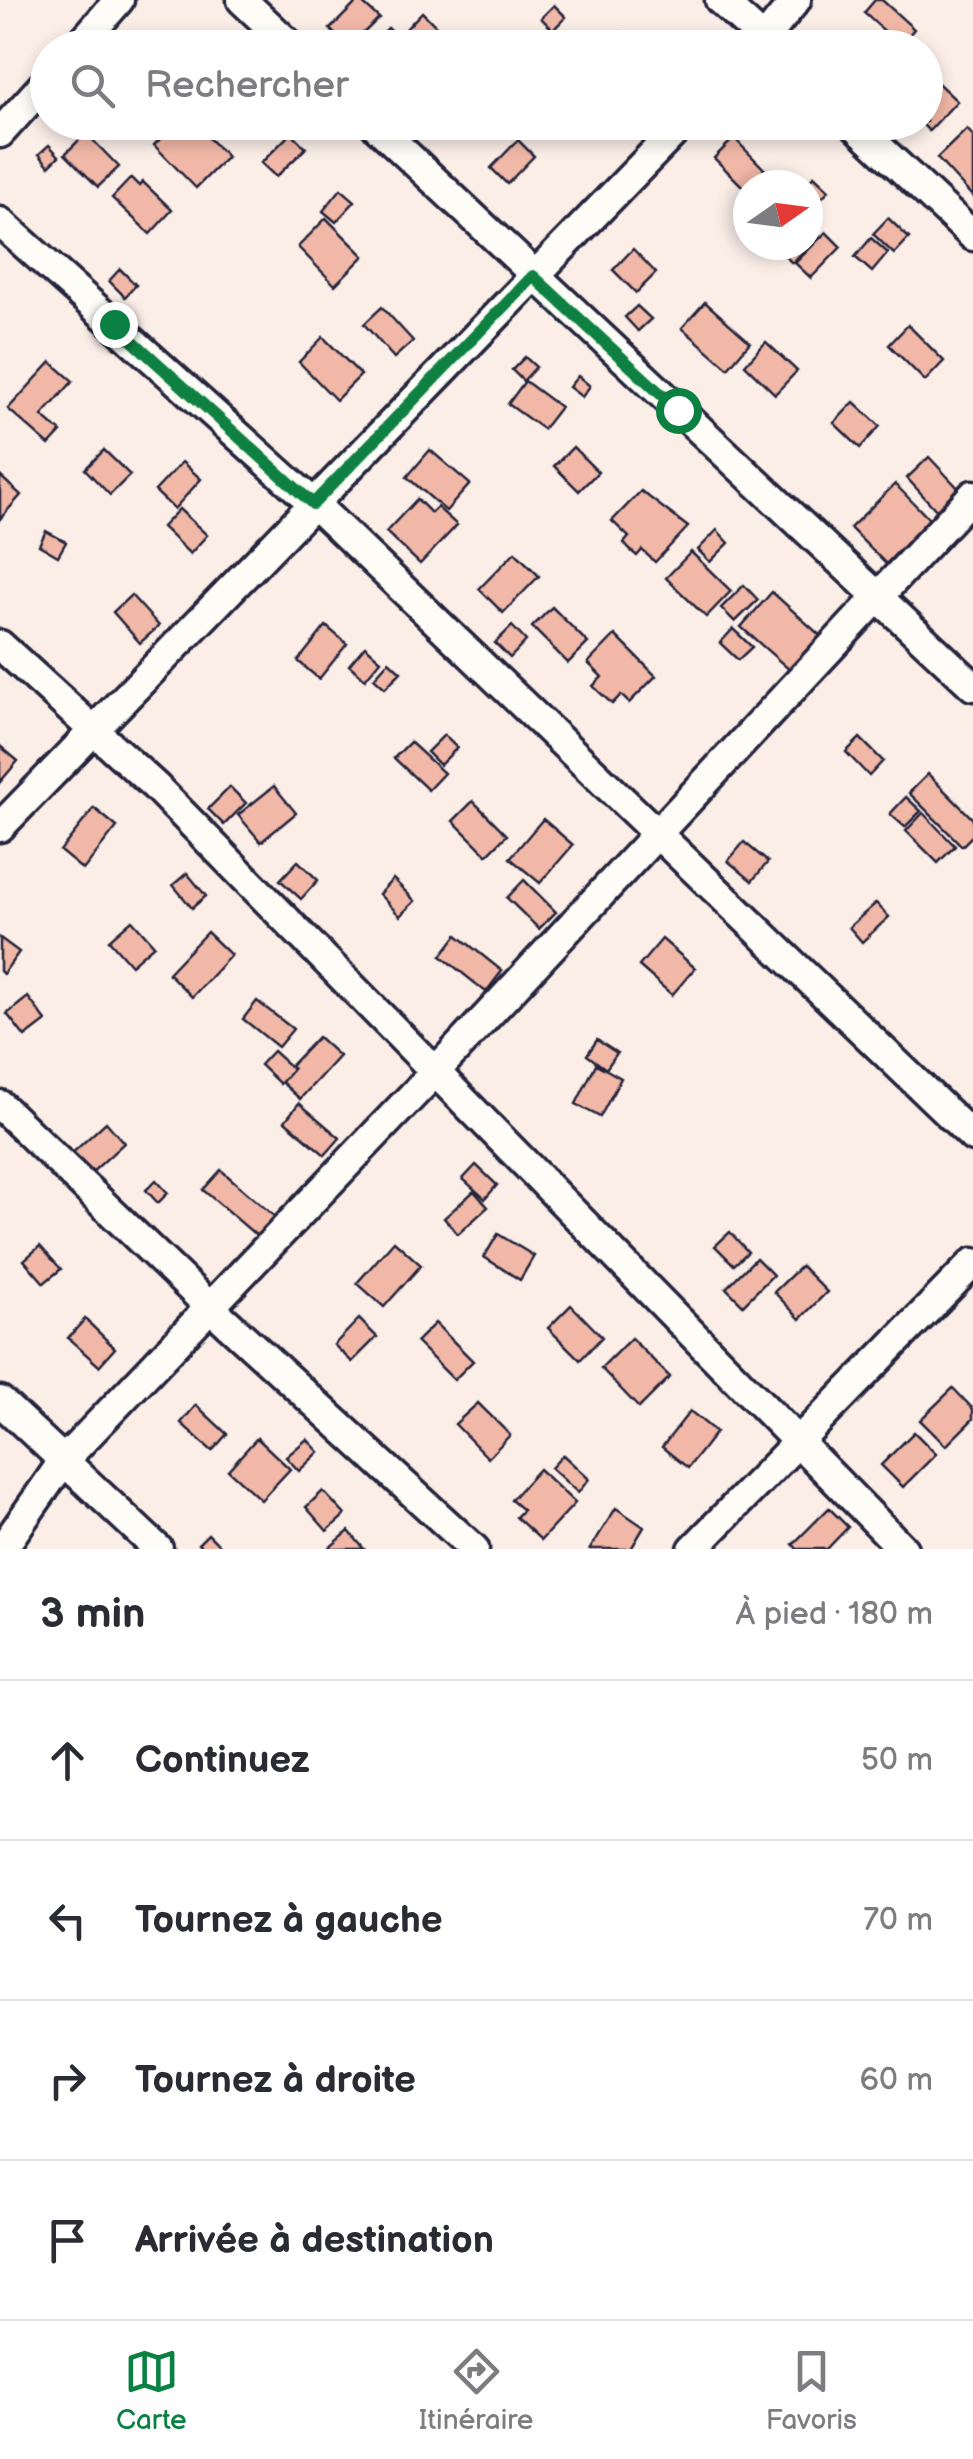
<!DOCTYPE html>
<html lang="fr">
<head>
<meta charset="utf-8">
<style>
	:root { --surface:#fff; --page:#f7f7f7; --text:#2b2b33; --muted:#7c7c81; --line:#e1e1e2; --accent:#0b8043 }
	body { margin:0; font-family:"Balsamiq Sans",sans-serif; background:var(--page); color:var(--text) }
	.compass { position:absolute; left:733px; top:170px; width:90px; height:90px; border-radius:50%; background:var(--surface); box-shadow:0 5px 15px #0003; rotate:76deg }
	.stop { position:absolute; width:30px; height:30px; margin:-22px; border:8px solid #0b8043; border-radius:50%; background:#fff }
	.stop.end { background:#0b8043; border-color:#fff; box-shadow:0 2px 10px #0008 }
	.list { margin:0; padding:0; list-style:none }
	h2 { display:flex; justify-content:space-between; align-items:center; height:130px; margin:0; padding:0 40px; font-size:42px }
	h2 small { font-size:32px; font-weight:400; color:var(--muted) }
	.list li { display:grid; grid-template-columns:65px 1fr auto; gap:30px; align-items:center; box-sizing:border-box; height:160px; padding:0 40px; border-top:2px solid var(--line) }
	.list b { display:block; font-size:38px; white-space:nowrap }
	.list em { font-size:32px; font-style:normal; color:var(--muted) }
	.icon { flex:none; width:55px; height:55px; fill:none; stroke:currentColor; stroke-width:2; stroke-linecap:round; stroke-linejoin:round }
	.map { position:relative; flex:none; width:973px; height:1549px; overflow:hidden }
	.search { position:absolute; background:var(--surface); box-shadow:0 5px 15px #0003; left:30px; right:30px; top:30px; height:110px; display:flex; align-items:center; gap:25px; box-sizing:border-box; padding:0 35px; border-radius:55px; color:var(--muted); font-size:38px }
	.sheet { height:770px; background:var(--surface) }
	nav { display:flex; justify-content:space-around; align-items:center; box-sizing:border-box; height:140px; border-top:2px solid var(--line); background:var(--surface); font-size:28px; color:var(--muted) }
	nav a { display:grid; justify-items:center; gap:5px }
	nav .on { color:var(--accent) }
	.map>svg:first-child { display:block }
	.building { fill:#f1b8a7; stroke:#22223b; stroke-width:2.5 }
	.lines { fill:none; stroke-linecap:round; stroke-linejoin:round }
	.minor-casing { stroke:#22223b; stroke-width:35 }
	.minor { stroke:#fdfcf7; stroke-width:28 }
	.route { stroke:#0b8043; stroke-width:12 }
</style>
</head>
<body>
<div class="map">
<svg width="973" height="1549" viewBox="0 0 973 1549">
	<rect width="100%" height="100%" fill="#fbeee7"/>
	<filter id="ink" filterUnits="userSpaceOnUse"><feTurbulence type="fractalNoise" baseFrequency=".01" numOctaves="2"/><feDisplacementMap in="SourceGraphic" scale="20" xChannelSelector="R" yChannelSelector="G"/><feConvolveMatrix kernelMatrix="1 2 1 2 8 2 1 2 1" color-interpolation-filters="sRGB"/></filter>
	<g filter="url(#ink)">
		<g class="building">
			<polygon points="359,0 379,18 348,48 330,29"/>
			<polygon points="875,0 882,0 914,29 900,45 864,13"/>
			<polygon points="554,5 566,17 553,30 541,18"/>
			<polygon points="422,12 450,40 442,48 425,48 406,29"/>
			<polygon points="388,28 405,44 368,48"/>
			<polygon points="620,32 635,48 618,48 611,41"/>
			<polygon points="926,72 957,101 929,131 920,122 926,122"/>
			<polygon points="177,122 193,122 227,157 196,188 154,145"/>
			<polygon points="967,129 973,136 973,197 937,158"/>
			<polygon points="86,133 119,167 98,187 65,154"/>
			<polygon points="291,133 306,148 276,177 261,163"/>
			<polygon points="734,138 768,173 755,185 748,185 748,192 714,158"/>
			<polygon points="518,140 534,156 507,184 491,168"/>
			<polygon points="49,145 59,156 49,166 39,154"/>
			<polygon points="814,176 829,190 815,205 808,198 805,185"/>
			<polygon points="131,178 139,186 143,182 172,210 150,234 112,198"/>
			<polygon points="341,189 355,201 336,222 323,211"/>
			<polygon points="326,218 364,256 335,285 298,247"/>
			<polygon points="888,218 909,238 894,254 873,234"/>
			<polygon points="808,224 819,235 792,263 774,245 808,245"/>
			<polygon points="826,232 841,247 811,278 795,263"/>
			<polygon points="871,238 888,253 872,272 855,257"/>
			<polygon points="633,249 656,273 636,293 613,270"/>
			<polygon points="120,269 136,285 125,297 109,281"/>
			<polygon points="705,302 750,342 728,368 682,328"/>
			<polygon points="637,306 651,319 638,331 625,317"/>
			<polygon points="382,307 413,341 394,358 364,324"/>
			<polygon points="908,325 944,361 925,381 889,345"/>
			<polygon points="323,337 361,375 336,400 299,362"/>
			<polygon points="766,342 797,371 775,394 745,365"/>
			<polygon points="525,357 536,367 523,381 512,370"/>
			<polygon points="51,362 73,381 42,416 61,432 49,445 8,409"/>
			<polygon points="578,376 590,386 582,397 569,387"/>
			<polygon points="525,381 560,407 543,429 508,404"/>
			<polygon points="854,402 880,426 860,448 834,423"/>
			<polygon points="573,447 598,472 579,491 554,466"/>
			<polygon points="104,450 130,475 110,495 85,469"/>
			<polygon points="430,450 470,484 446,511 407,477"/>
			<polygon points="929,457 960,490 938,512 907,478"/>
			<polygon points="182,462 201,479 174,509 155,491"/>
			<polygon points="0,476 21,495 0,519"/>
			<polygon points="895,484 930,520 886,564 850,528"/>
			<polygon points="641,491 688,527 655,562 642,550 637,556 629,549 624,543 629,537 612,521"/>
			<polygon points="417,499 431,513 437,507 457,525 420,564 386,532"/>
			<polygon points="179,509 207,535 190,554 162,527"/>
			<polygon points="717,530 729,543 710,562 698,550"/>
			<polygon points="46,531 66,542 58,556 39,545"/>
			<polygon points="515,552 539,576 503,613 479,589"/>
			<polygon points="691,552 731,591 706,617 666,578"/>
			<polygon points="744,585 758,600 735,622 721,608"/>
			<polygon points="772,592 823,638 792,672 741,627"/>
			<polygon points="131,595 159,626 140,643 113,612"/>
			<polygon points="552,607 588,643 568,663 532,627"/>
			<polygon points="326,626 347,644 319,679 298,661"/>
			<polygon points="512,626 526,641 510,658 495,643"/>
			<polygon points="733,629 752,647 738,660 720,643"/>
			<polygon points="615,635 656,676 629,703 621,695 612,704 593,686 602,677 588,663"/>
			<polygon points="365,646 381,660 365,679 349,665"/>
			<polygon points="389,661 401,672 385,688 374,678"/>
			<polygon points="444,735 457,748 440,765 427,752"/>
			<polygon points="860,738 883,761 869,776 846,752"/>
			<polygon points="410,742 444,773 428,790 394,758"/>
			<polygon points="0,746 18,761 0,782"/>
			<polygon points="928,774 973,819 973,835 962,846 909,793"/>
			<polygon points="274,786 296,813 261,842 238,815"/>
			<polygon points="230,787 246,803 224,825 208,809"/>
			<polygon points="906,797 921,811 905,827 890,814"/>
			<polygon points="473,801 507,835 487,855 453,821"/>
			<polygon points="94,808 117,827 83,870 60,851"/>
			<polygon points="923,813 955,846 938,863 906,831"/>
			<polygon points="543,819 573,845 540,883 510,858"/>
			<polygon points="744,842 768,862 752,881 728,861"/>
			<polygon points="298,861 318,880 301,899 280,880"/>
			<polygon points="187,873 206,896 192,908 173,885"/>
			<polygon points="393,879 415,901 400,916 379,894"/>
			<polygon points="524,880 556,912 539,929 507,898"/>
			<polygon points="876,903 889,917 862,942 849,927"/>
			<polygon points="132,920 154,945 131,965 109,940"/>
			<polygon points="207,932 231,955 192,997 168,973"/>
			<polygon points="457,935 502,971 486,992 441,956"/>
			<polygon points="0,938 19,952 3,974 0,971"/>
			<polygon points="662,939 695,968 672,995 639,966"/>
			<polygon points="28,997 46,1021 25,1037 7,1014"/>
			<polygon points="257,1001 293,1029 278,1047 243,1019"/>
			<polygon points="318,1037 339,1056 300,1099 278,1079"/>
			<polygon points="597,1040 617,1053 606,1069 587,1055"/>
			<polygon points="273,1051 293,1069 280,1084 260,1065"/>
			<polygon points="596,1064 621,1078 600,1117 576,1104"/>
			<polygon points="299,1103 340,1138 325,1155 285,1121"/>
			<polygon points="106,1122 124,1143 88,1176 69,1156"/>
			<polygon points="476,1165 497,1185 485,1199 463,1179"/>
			<polygon points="221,1170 275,1217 258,1237 203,1190"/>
			<polygon points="156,1180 168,1193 158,1203 146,1190"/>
			<polygon points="474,1191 488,1207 458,1234 444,1218"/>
			<polygon points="730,1232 748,1252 734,1265 715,1246"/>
			<polygon points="498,1234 534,1256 520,1280 484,1257"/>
			<polygon points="394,1241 421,1265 384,1307 357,1283"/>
			<polygon points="40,1246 61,1269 44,1283 24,1260"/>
			<polygon points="756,1258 773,1275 743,1305 726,1288"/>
			<polygon points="801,1266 827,1292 800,1319 774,1292"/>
			<polygon points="571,1305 602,1337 580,1360 548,1328"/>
			<polygon points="85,1319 115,1348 99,1366 68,1338"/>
			<polygon points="359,1319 377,1337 352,1362 334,1345"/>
			<polygon points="435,1323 473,1361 454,1380 416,1342"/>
			<polygon points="631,1338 670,1377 639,1408 601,1368"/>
			<polygon points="953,1388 973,1409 973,1419 946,1446 920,1420"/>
			<polygon points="478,1403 510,1435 488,1458 455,1424"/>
			<polygon points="196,1405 227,1434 212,1451 181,1423"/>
			<polygon points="690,1411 716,1432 688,1468 662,1447"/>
			<polygon points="914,1432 936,1454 903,1487 881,1465"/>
			<polygon points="257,1438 290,1469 261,1500 228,1470"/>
			<polygon points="307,1439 319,1452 299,1471 286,1457"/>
			<polygon points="563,1455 589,1479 578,1493 551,1468"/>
			<polygon points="539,1469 575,1503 541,1540 516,1517 523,1510 511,1500"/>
			<polygon points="323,1491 345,1515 327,1531 306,1507"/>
			<polygon points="616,1508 644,1527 631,1549 590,1549"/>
			<polygon points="829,1508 848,1527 827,1549 797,1549 793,1544"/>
			<polygon points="349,1531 364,1549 328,1549"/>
			<polygon points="208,1534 220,1546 217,1549 204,1549 198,1544"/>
		</g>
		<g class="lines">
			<defs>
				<g id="minor">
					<polyline points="242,0 293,48"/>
					<polyline points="720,0 773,48"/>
					<polyline points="77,48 119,0"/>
					<polyline points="757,48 796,0"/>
					<polyline points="372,122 973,686"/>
					<polyline points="852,122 973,236"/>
					<polyline points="0,133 48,80"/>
					<polyline points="0,222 313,503 973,1137"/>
					<polyline points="0,645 156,787 903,1549"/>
					<polyline points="0,827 684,122"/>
					<polyline points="0,1105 211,1308 474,1549"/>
					<polyline points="0,1401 158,1549"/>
					<polyline points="2,1549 64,1460 433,1074 973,495"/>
					<polyline points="693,1549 973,1263"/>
				</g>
			</defs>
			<use href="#minor" class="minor-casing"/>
			<use href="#minor" class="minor"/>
		</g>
	</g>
	<g class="lines" filter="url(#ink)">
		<polyline class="route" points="114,324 313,504 533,276 678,410"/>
	</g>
</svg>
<svg class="compass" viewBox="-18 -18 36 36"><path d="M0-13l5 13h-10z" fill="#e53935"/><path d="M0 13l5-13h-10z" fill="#7c7c81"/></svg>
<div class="stop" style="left:678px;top:410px"></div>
<div class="stop end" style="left:114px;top:324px"></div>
<div class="search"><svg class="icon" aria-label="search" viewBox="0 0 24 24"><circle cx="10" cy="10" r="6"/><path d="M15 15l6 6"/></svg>Rechercher</div>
</div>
<section class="sheet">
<h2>3 min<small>À pied · 180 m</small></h2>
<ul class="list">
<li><svg class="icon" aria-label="ahead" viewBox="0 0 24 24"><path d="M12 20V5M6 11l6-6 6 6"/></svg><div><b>Continuez</b></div><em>50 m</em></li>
<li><svg class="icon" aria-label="left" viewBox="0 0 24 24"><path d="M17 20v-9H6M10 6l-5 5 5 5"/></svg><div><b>Tournez à gauche</b></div><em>70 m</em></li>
<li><svg class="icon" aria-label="right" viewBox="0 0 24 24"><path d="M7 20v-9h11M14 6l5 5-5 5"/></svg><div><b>Tournez à droite</b></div><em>60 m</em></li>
<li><svg class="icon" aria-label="arrive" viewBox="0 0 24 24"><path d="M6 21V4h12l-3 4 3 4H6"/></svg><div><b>Arrivée à destination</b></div></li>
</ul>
</section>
<nav>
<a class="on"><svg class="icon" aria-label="map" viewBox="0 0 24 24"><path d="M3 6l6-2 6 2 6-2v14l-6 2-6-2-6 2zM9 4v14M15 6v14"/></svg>Carte</a>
<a><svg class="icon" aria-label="directions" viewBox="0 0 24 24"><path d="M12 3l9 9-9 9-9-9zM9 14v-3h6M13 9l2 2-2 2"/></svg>Itinéraire</a>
<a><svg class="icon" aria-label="saved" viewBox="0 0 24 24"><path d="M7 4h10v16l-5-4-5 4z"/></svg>Favoris</a>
</nav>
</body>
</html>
